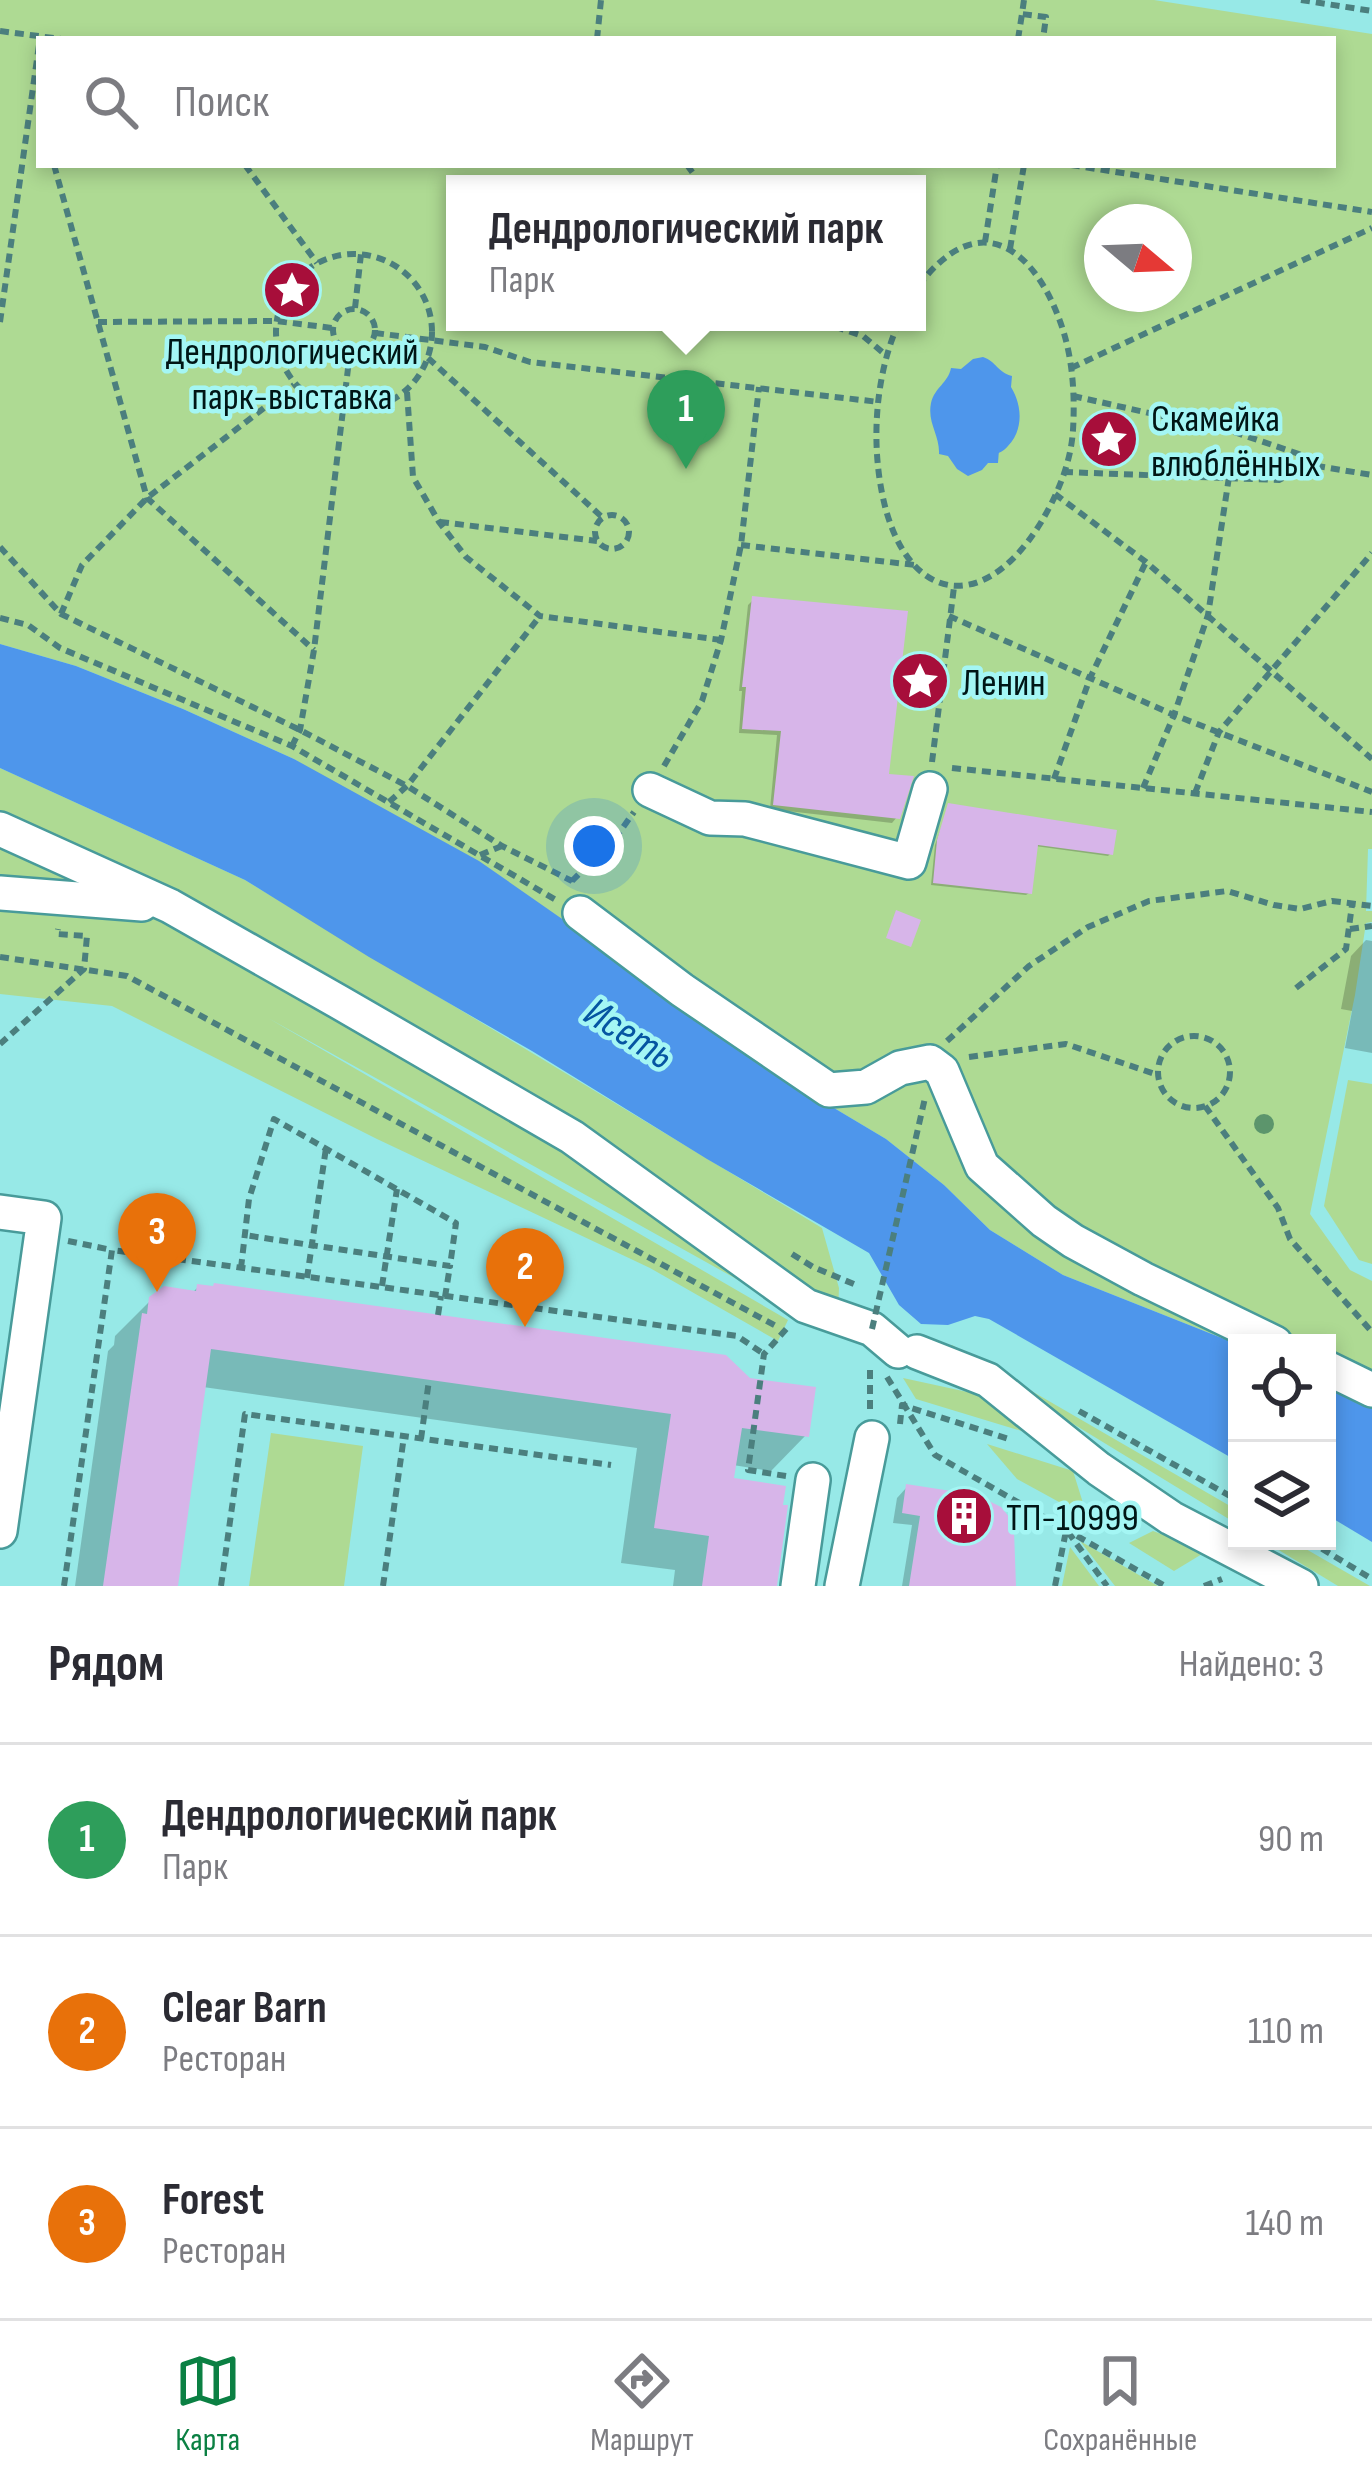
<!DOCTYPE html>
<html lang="ru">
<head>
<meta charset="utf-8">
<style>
	:root { --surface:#fff; --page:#f7f7f7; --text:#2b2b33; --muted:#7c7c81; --line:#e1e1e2; --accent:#0b8043 }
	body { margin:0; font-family:"Sofia Sans Condensed",sans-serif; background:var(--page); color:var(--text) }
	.controls { position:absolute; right:36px; bottom:36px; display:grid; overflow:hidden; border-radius:0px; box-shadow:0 6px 18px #0003 }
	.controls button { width:108px; height:108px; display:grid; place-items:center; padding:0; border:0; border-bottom:3px solid var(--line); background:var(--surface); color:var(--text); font:60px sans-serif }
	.compass { position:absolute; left:1084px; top:204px; width:108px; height:108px; border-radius:50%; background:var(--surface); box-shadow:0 6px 18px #0003; rotate:109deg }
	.you { position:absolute; left:594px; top:846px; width:42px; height:42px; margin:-30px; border:9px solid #fff; border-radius:50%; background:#1a73e8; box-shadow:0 0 0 18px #1a73e833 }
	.badge { display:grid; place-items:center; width:78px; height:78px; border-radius:50%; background:var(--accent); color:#fff; font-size:39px; font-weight:700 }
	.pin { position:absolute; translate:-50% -99px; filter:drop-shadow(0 3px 6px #0008) }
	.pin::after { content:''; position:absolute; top:63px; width:42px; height:36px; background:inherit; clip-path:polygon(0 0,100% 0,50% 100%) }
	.popup { position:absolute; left:446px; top:175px; width:480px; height:156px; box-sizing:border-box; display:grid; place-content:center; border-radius:0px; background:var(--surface); filter:drop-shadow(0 3px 9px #0005); font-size:39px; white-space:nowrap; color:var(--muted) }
	.popup b { font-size:45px; color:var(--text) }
	.popup::after { content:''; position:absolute; left:50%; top:100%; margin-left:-24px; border:24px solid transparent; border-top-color:var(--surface) }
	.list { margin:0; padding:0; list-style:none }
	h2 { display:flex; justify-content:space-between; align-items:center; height:156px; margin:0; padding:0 48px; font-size:51px }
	h2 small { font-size:39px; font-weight:400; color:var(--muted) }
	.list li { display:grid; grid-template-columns:78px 1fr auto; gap:36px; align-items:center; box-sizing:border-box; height:192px; padding:0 48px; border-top:3px solid var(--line) }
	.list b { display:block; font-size:45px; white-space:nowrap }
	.list p { margin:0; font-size:39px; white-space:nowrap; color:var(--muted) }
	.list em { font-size:39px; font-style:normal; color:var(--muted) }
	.icon { flex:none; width:66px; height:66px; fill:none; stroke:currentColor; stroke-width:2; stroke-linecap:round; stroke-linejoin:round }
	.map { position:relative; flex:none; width:1372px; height:1586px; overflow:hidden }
	.search { position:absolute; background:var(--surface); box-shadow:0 6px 18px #0003; left:36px; right:36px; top:36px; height:132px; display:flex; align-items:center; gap:30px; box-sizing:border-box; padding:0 42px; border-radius:0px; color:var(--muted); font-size:45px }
	.sheet { height:732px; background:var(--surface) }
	nav { display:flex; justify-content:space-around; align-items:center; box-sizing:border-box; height:168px; border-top:3px solid var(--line); background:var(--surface); font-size:33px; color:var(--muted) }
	nav a { display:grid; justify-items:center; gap:6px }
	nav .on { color:var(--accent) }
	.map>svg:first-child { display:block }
	.green { fill:#aeda93; fill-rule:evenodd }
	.water { fill:#4e96eb }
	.shadow { fill:#0003 }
	.building { fill:#d7b5e9 }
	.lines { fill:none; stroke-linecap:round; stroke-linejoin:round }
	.minor-casing { stroke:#489b9a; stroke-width:38 }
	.path { stroke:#4b7f7e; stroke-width:6; stroke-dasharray:9 6; stroke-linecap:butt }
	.minor { stroke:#fff; stroke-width:33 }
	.path-bridge { stroke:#4b7f7e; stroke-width:6; stroke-dasharray:9 6; stroke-linecap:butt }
	.tree { fill:#5c956c }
	.labels { text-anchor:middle; stroke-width:9; stroke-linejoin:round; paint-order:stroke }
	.poi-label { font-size:39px; fill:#001616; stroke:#a4f6f4; text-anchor:start }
	.water-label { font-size:42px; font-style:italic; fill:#0555a2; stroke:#a4f6f4 }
</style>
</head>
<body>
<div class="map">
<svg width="1372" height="1586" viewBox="0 0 1372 1586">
	<rect width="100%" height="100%" fill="#97e9e7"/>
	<g class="green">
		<path d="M0 0H1154L1372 34V849H1368L1366 911H1372V922L1366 923 1355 995 1310 1214 1350 1270 1372 1281V1405L1327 1383V1343L1237 1344 1063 1275 990 1230 944 1185 886 1139 829 1105 294 759 183 709 76 666 0 644ZM39 39H1333V165H39ZM455 184H917V322H455ZM1102 222H1174V294H1102Z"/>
		<polygon points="0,768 245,880 822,1228 839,1288 837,1335 268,1018 788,1320 778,1341 650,1268 377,1139 112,1006 0,994"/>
		<polygon points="1348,1080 1372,1084 1372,1264 1359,1260 1324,1206"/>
		<polygon points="952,1345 1237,1510 1237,1524 988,1372 941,1354"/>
		<polygon points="903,1378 986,1396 1048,1439 916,1399"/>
		<polygon points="271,1433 363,1446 344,1586 249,1586"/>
		<polygon points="987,1444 1073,1471 1083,1503 1081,1514 1017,1479"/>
		<polygon points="1153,1531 1207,1551 1174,1571 1129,1543"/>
		<polygon points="1080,1541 1158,1586 1159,1586 1115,1586"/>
		<polygon points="1264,1541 1292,1541 1370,1586 1338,1586"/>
		<polygon points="1070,1547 1099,1586 1062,1586"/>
	</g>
	<g class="water">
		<path d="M983 357C997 362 997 372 1012 376L1011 387C1022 405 1024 429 1008 446 996 459 1000 445 998 463H988L982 470 968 476 957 469 948 456 939 454C940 435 927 423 931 403 935 387 948 383 951 368L961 369 973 359Z"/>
		<polygon points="0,644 76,666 183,709 294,759 479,861 829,1105 886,1139 944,1185 990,1230 1063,1275 1237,1344 1237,1461 989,1319 975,1316 948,1325 921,1324 899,1305 869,1253 707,1159 532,1051 369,957 245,880 0,768"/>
		<polygon points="1327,1383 1372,1405 1372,1542 1327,1515"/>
	</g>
	<g class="shadow">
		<polygon points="753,600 885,776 897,817 892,823 770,809 777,735 739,733 742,691 739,691 748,605"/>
		<polygon points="949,806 1110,854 1108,856 1035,846 1029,893 1026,895 931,885 935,845"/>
		<polygon points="1366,940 1372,941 1372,1053 1345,1048 1352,1011 1341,1009 1351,956"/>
		<polygon points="198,1287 806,1435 771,1471 733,1465 731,1481 774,1586 673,1586 675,1570 621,1563 637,1448 203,1387 175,1586 75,1586 108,1351 114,1345 115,1336 151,1300 192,1293"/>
		<polygon points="907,1487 1012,1586 902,1586 912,1525 893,1523 897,1498"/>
	</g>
	<g class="building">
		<polygon points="752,596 908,611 889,774 914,776 900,819 773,805 781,731 742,729 746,687 742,687"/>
		<polygon points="948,803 1117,830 1113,855 1038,845 1032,894 933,883 937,840"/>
		<polygon points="896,910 921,920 911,947 886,938"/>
		<polygon points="214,1283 726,1355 750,1378 816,1387 809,1437 742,1428 734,1478 786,1486 783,1505 788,1505 777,1586 702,1586 709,1536 654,1528 671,1414 211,1349 178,1586 103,1586 142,1313 147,1314 149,1297 164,1286 196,1291 197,1284 213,1286"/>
		<polygon points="906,1484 977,1495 1001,1507 1010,1518 1014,1531 1016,1586 909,1586 920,1516 902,1513"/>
	</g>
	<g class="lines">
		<defs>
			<g id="minor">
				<polyline points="650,790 710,818 745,819 909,862 930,789"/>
				<polyline points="0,829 170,906 339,1002 572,1137 806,1306 872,1329 898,1351"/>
				<polyline points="0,893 142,904"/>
				<polyline points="580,913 682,990 829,1090 866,1087 900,1068 930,1062 942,1071 982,1166 1044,1221 1073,1241 1143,1279 1275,1343"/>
				<polyline points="0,1212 44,1218 0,1531"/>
				<polyline points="917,1352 988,1380 1099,1469 1171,1518 1301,1586"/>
				<polyline points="1327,1368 1372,1390"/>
				<polyline points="798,1586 813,1480"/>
				<polyline points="842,1586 872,1438"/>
			</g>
		</defs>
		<use href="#minor" class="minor-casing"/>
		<g class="path">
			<polyline points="1024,0 1022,14 1046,17 1043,39"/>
			<polyline points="1301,0 1372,11"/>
			<polyline points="0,31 61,39"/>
			<polyline points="597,39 601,0"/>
			<polyline points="1018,39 1022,14"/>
			<polyline points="54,165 147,498 314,650"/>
			<polyline points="245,165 317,263"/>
			<polyline points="687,165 701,184"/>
			<polyline points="1071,165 1372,212"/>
			<polyline points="985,242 997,165"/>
			<polyline points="1010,249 1024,165"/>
			<circle cx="354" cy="332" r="78"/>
			<polyline points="355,308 361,254"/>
			<circle cx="354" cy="330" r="21"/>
			<polyline points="0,322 39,45"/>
			<polyline points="98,322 276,321 332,328"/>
			<polyline points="821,322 863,336 887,356"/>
			<path d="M899 322C876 373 871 438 882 493 903 600 980 620 1040 524 1057 496 1071 463 1073 430 1075 397 1073 362 1063 330 1037 249 979 203 917 288"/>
			<polyline points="375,333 485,347 530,362 879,402"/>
			<polyline points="428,358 602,517"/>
			<polyline points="1071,368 1372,228"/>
			<polyline points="407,392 413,477 439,522 466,557 540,616 721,640"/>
			<polyline points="1073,396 1234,432 1299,454 1311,465 1372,475"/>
			<polyline points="1064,472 1279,480 1311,465"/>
			<polyline points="1055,494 1146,562 1372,759"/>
			<circle cx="612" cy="532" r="17"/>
			<polyline points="440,522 597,541"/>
			<polyline points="741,545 915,565"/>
			<polyline points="0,547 61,614 300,730 407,786 502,846 572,881 574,887"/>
			<polyline points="61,614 82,565 147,498 294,385"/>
			<polyline points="949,616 1174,715 1372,792"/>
			<polyline points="0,618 28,625 60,648 292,746 556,900"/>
			<polyline points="292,746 300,730 314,650 350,352"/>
			<polyline points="932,762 954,587"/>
			<polyline points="664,766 702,701 721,640 741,545 759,387"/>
			<polyline points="952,768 1372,812"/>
			<polyline points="1054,779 1090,678 1146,562"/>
			<polyline points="1143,788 1174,715 1208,615 1229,477"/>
			<polyline points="1195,793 1219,732 1372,553"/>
			<polyline points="389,802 407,786 540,616"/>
			<polyline points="480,855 502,846"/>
			<polyline points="572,881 616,837 634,812"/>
			<polyline points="1350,929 1372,926"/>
			<polyline points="0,957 127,976 776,1326"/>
			<polyline points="1296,988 1346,949 1352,905"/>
			<circle cx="1194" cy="1072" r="36"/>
			<polyline points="947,1041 1029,966 1088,927 1149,901 1227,891 1274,905 1300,909 1332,901 1372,906"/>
			<polyline points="0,1044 84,969 87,936 57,934 58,929"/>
			<polyline points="969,1057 1066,1044 1158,1075"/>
			<polyline points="1205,1106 1278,1208 1290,1239 1372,1332"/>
			<polyline points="68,1241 112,1250"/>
			<polyline points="792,1254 813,1267 856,1285"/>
			<polyline points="241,1268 249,1199 274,1119 456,1223 450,1266 244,1235"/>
			<polyline points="307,1278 326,1148"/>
			<polyline points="382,1286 397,1189"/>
			<polyline points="445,1297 450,1266"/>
			<polyline points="438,1315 441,1296"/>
			<polyline points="887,1377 935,1455 1165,1586"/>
			<polyline points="870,1409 870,1368"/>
			<polyline points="1079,1411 1237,1500"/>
			<polyline points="900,1424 902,1405 1009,1439"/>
			<polyline points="421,1439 429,1380"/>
			<polyline points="786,1476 748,1470 764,1354 788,1327"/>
			<polyline points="1068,1532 1107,1586"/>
			<polyline points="1309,1541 1372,1579"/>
			<polyline points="64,1586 112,1250 737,1336 764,1354"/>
			<polyline points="221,1586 245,1414 611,1465"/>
			<polyline points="383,1586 404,1436"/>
			<polyline points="1055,1586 1066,1531"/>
			<polyline points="1204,1586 1222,1579"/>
		</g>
		<use href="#minor" class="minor"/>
		<polyline class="path-bridge" points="872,1329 925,1098"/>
	</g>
	<circle class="tree" cx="1264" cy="1124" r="10"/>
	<defs>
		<symbol id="sight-disc" viewBox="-11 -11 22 22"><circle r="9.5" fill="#a70e3a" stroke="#a4f6f4"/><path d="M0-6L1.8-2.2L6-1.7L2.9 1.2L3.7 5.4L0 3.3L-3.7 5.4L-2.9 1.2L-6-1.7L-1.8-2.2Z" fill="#fff"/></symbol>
		<symbol id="building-disc" viewBox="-11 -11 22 22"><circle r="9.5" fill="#a70e3a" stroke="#a4f6f4"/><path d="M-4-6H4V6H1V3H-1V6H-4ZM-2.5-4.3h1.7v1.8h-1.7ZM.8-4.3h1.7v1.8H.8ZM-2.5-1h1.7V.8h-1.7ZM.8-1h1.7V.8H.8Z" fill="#fff"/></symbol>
	</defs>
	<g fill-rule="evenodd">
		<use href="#sight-disc" x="259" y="257" width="66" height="66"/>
		<use href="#sight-disc" x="1076" y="406" width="66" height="66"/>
		<use href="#sight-disc" x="887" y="648" width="66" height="66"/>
		<use href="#building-disc" x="931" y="1483" width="66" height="66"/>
	</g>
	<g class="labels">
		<g class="poi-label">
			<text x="292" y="364" text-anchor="middle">Дендрологический<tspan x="292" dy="45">парк-выставка</tspan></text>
			<text x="1151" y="431">Скамейка<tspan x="1151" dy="45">влюблённых</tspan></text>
			<text x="962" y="695">Ленин</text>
			<text x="1006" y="1530">ТП-10999</text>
		</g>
		<g class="water-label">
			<text transform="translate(630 1032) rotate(32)" y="15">Исеть</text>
		</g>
	</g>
</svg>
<div class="controls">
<button><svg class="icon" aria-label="locate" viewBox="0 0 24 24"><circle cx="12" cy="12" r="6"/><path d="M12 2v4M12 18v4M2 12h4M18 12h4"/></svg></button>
<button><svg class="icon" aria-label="layers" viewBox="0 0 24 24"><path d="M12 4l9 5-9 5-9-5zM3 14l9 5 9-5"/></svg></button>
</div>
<svg class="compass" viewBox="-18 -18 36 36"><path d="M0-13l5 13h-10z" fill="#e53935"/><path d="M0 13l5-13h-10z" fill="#7c7c81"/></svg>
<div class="you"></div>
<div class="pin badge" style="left:686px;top:469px;background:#2e9e5b">1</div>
<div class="popup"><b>Дендрологический парк</b>Парк</div>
<div class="pin badge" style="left:525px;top:1327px;background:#e8710a">2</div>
<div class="pin badge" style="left:157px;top:1292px;background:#e8710a">3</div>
<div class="search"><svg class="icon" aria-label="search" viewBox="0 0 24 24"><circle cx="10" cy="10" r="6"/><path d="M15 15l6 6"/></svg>Поиск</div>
</div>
<section class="sheet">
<h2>Рядом<small>Найдено: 3</small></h2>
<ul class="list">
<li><span class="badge" style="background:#2e9e5b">1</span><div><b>Дендрологический парк</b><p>Парк</p></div><em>90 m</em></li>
<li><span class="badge" style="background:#e8710a">2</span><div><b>Clear Barn</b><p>Ресторан</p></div><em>110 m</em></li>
<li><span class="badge" style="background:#e8710a">3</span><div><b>Forest</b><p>Ресторан</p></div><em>140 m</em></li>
</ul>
</section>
<nav>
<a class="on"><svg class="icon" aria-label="map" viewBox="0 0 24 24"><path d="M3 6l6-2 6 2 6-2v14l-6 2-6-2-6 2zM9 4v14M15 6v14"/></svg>Карта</a>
<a><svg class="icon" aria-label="directions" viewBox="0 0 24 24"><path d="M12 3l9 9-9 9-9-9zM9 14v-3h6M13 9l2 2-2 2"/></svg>Маршрут</a>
<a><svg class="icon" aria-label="saved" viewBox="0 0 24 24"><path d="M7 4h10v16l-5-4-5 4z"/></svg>Сохранённые</a>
</nav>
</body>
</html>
